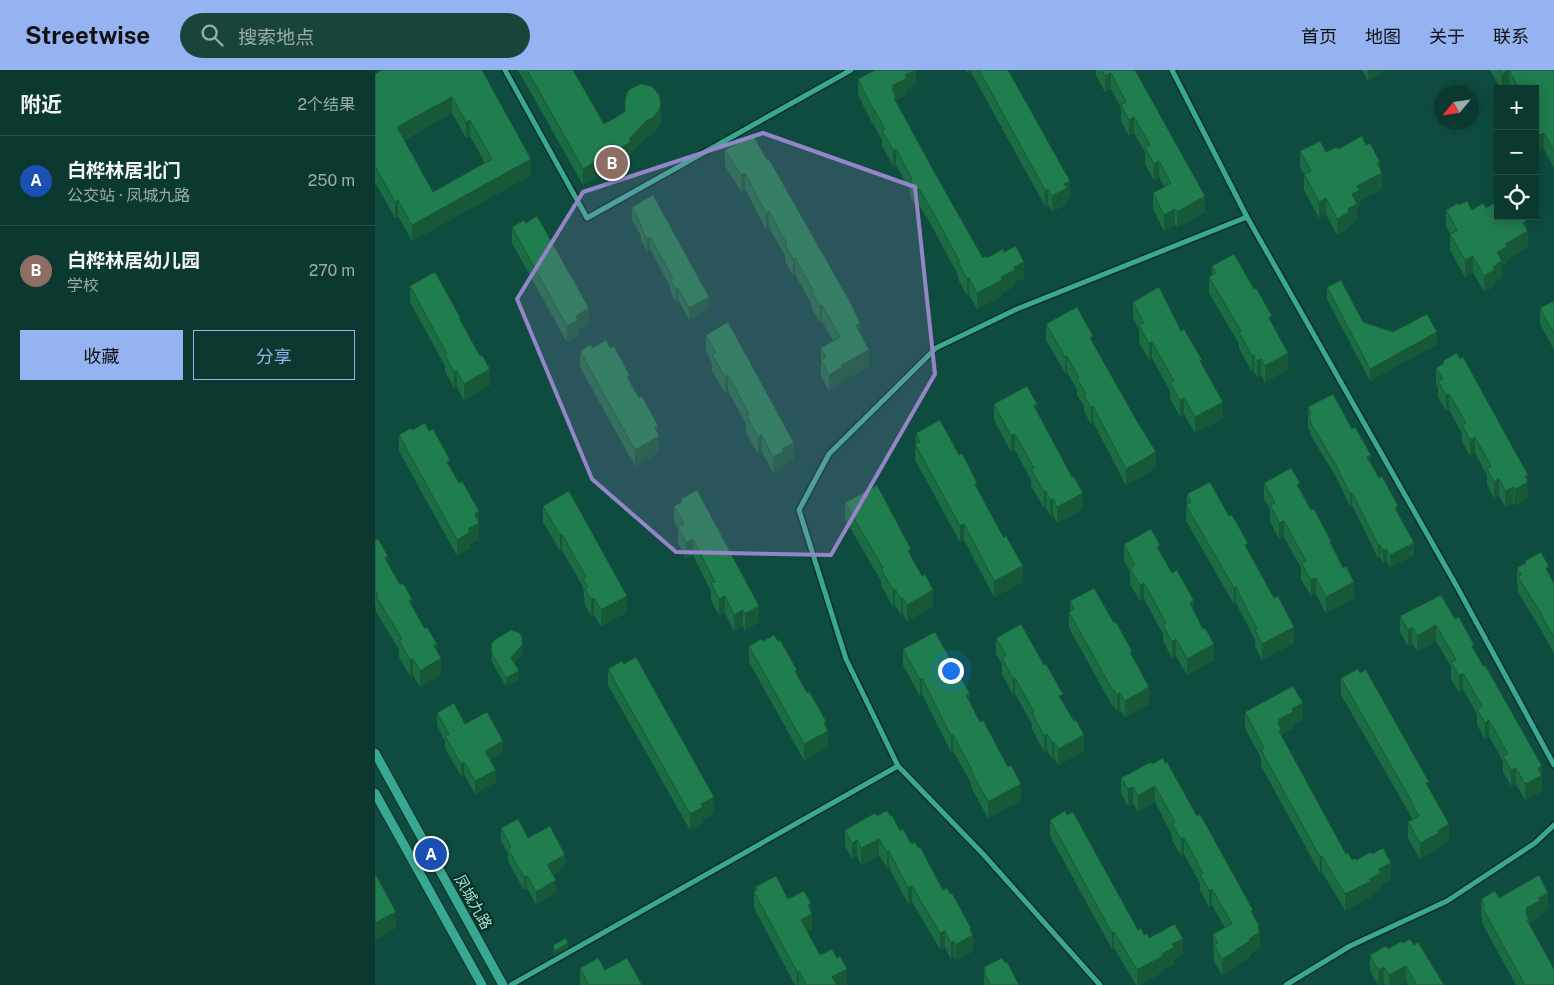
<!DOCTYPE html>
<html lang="zh">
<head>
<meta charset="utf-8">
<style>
	:root { --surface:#0b3930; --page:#19443c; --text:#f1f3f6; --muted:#9aacab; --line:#2b534c; --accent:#95b2f1 }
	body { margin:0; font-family:"Public Sans","Noto Sans SC",sans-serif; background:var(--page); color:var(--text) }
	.controls { position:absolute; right:15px; top:15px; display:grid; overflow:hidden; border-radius:0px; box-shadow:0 2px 12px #0003 }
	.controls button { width:45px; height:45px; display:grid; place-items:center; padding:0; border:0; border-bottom:1px solid var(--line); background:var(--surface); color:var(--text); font:25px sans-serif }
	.compass { position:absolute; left:1059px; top:15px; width:45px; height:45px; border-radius:50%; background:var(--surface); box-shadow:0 2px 12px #0003; rotate:241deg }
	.you { position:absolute; left:575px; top:600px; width:18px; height:18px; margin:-12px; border:4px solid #fff; border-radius:50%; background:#1a73e8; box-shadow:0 0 0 8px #1a73e833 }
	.badge { display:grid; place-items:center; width:32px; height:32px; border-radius:50%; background:var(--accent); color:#fff; font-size:16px; font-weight:700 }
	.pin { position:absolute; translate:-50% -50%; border:2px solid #fff; box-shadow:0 1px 5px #0006 }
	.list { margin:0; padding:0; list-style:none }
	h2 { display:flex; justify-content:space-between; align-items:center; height:65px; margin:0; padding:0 20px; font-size:21px }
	h2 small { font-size:16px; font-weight:400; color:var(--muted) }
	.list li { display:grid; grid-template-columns:32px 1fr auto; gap:15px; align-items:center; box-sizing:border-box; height:90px; padding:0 20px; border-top:1px solid var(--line) }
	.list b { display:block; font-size:19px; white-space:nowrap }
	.list p { margin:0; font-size:16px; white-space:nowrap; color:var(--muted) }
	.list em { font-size:16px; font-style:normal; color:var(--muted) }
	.actions { display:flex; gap:10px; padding:15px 20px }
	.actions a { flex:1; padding:11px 0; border:1px solid var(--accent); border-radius:0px; text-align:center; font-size:18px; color:var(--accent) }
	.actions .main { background:var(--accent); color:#111 }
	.icon { flex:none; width:28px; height:28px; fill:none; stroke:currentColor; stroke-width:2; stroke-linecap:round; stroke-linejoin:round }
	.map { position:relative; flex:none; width:1179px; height:915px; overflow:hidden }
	header { display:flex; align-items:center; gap:30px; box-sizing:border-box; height:70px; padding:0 25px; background:var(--accent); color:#111 }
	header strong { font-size:24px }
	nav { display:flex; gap:28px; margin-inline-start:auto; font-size:18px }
	.search { width:350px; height:45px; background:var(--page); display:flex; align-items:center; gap:12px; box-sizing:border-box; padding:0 18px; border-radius:28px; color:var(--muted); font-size:19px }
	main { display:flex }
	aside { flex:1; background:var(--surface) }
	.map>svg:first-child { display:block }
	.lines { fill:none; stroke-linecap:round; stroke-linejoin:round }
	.minor-casing { stroke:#0c2f27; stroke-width:8 }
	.tertiary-casing { stroke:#0c2f27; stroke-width:11 }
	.minor { stroke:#39a892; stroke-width:5 }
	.tertiary { stroke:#39a892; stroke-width:9 }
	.wall { fill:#1c6c43; fill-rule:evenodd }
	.shaded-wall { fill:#165837 }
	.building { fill:#207d4e; stroke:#165837; fill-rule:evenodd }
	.marked { fill:#9484c8; fill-opacity:0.2; stroke:#9484c8; stroke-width:4; stroke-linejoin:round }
	.labels { text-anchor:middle; stroke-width:4.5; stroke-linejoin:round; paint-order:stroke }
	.street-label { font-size:15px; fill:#aeddd0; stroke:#003027 }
</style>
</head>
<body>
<header>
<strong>Streetwise</strong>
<div class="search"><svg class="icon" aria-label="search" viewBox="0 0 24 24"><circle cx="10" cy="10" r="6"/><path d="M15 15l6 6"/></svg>搜索地点</div>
<nav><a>首页</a><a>地图</a><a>关于</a><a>联系</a></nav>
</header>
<main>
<aside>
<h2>附近<small>2个结果</small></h2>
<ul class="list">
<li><span class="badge" style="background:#1a4fb4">A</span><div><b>白桦林居北门</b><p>公交站 · 凤城九路</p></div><em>250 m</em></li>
<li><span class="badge" style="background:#8d6e63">B</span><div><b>白桦林居幼儿园</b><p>学校</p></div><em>270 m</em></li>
</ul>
<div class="actions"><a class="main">收藏</a><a>分享</a></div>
</aside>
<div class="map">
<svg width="1179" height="915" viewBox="0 0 1179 915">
	<rect width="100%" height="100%" fill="#0f4c40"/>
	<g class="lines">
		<defs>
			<g id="minor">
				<polyline points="130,0 212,148 476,0"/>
				<polyline points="797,0 872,147 1081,515 1179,695"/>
				<polyline points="136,915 523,696"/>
				<polyline points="725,915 608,784 523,696 471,589 424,440 454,384 561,278 642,239 872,147"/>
				<polyline points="911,915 975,876 1072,831 1160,773 1179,755"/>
			</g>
			<g id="tertiary">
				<polyline points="0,683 128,915"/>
				<polyline points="0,723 107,915"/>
			</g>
		</defs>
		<use href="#minor" class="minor-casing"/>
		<use href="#tertiary" class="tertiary-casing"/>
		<use href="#minor" class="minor"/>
		<use href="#tertiary" class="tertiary"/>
	</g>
	<g class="wall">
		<path d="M107 0 156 105 37 171 23 146 20 148 0 112V4ZM77 43 91 68 95 66 110 93 58 122 29 70Z"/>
		<polygon points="143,0 198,0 229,54 250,42 250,30 286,51 283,58 276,65 272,66 256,84 256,88 208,115"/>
		<polygon points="541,0 541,15 532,20 532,24 521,30 521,31 562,107 608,188 612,188 649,208 640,212 640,216 627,223 627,226 602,239 594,224 592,225 583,209 583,205 554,151 544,135 541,137 535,127 535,121 521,95 518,96 507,76 507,70 499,55 498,55 483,25 483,9"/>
		<polygon points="591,0 633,0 695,127 692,129 692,134 677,142 673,135 670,136 596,2 593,4"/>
		<polygon points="721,0 760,0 830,142 802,158 800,155 789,161 778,139 778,123 790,117 784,107 779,110 770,94 770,82 759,63 754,66 746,51 746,38 736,19 730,22 721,6"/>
		<polygon points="987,0 1010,0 1010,1 993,11"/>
		<polygon points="1115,0 1179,0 1179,98 1169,79 1161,83 1160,82 1160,19 1135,19 1134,16 1129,19 1126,19"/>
		<polygon points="378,65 485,263 494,296 467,311 467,313 454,321 446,306 446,278 458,271 447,251 445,252 436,237 436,233 420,204 418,205 410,191 410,186 394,157 391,159 370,119 366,121 350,96 350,80"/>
		<polygon points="963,79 1005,99 1007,119 985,131 985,136 982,138 982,150 974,155 974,158 962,165 951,144 944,148 929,120 929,104 925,97 925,81 951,82"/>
		<polygon points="1084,135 1097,140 1111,138 1152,159 1153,177 1132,190 1132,193 1127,196 1127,207 1120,212 1120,216 1109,222 1098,202 1090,207 1075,180 1075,164 1071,156 1071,140"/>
		<polygon points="257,137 334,239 314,250 303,230 301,232 295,221 295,216 275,179 272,181 266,170 266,166 257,150"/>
		<polygon points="137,157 214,254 203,260 203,266 192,272 137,173"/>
		<polygon points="837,196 897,253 913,299 890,312 886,305 882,307 879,301 877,302 864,278 864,274 834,223 834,207 837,205"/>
		<polygon points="35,216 85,250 115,315 89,330 82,317 79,318 70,301 70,296 35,232"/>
		<polygon points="952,217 988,252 1018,262 1062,274 995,311 952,229"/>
		<polygon points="1179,231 1179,280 1165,254 1165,238"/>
		<polygon points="758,232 806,261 827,295 848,348 820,363 809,344 805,346 795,329 795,321 777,288 774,290 764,272 764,259 758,248"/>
		<polygon points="671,254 718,273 781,398 751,415 718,352 716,354 709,341 709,336 702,325 702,320 692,302 690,303 671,270"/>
		<polygon points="331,265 419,389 409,395 409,397 398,403 387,382 383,384 371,362 371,354 353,321 350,323 337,301 337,293 331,281"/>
		<polygon points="217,278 255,312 283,364 284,382 260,396 205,297 205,281"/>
		<polygon points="1068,291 1153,405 1153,428 1139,436 1138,433 1130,437 1124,425 1119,428 1112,415 1112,405 1100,383 1095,386 1087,371 1087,363 1074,340 1071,341 1063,327 1063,317 1061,314 1061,298 1068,294"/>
		<polygon points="619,334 662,343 708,439 682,453 678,445 675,446 671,437 669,438 656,416 656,410 640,380 636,382 619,350"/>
		<polygon points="933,337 996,393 1023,444 1039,485 1015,498 1012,491 1008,493 1005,487 1003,488 977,435 975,436 961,407 935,364 935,360 933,358"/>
		<polygon points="37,360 75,397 84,413 104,441 104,469 95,474 95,478 82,486 24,381 24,365"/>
		<polygon points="541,363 602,418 648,512 619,527 589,470 585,472 540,390"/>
		<polygon points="889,413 925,419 956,475 979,528 951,543 941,524 936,526 926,509 926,498 909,467 904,469 895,451 895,439 889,429"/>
		<polygon points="812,424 873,480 919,573 887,590 880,576 880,570 861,533 859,534 811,451"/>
		<polygon points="306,429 384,552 370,560 368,556 359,561 350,543 344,545 336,530 336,521 318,485 311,489 303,473 303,459 299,452 299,436 306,432"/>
		<polygon points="470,433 558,536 532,551 528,544 526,545 520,535 518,537 506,515 506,511 470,449"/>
		<polygon points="168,436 252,542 226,556 219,545 216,546 210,535 208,517 187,480 185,481 168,452"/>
		<polygon points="0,470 62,581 66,604 45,617 38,605 35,606 24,587 24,579 1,542 1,537 0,536"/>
		<polygon points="749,474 785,482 819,541 839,590 812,605 801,586 797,588 788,571 788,564 769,529 765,531 755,514 755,502 749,490"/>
		<polygon points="1150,491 1174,503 1179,514 1179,584 1164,556 1150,534 1143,522 1143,516 1142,514 1142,498 1150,494"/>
		<polygon points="695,531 757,587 774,634 750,647 745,640 742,641 739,636 738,637 694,558 694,542 695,541"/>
		<polygon points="1025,546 1080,549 1099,580 1167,703 1167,721 1150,730 1141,714 1136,716 1128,702 1128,691 1114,666 1110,669 1102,655 1102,644 1088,619 1084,622 1076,609 1076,597 1061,571 1042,582 1037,573 1033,576 1025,562"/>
		<polygon points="621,568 688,631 709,681 683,695 679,688 677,689 672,680 669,682 657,659 657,654 640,624 638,625 627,604 627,594 621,584"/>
		<polygon points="388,571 422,606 451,657 453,677 429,690 374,592 374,576"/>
		<polygon points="116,575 147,583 139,593 144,609 131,616 117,592"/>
		<polygon points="528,579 595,633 646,730 613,748 596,717 596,713 578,681 576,682 547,624 545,626 528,595"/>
		<polygon points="233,599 339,743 328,750 328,753 315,760 233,615"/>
		<polygon points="966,608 1054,718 1074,770 1064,776 1064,779 1045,789 1033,768 1033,752 1037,750 1036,746 966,625"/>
		<polygon points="870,642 928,649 918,655 918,658 906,664 906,666 971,784 977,790 981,790 1016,809 1006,815 1006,819 996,825 996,827 970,840 947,802 945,803 886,696 886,688 870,658"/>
		<polygon points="62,643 90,654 128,683 115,690 121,712 100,724 89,704 86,706 70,678 70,671 62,655"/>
		<polygon points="776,692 878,845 884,860 885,879 875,884 875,887 861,895 861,897 847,905 839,891 838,864 850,858 837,835 834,837 825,820 825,813 809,784 806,785 797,770 797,765 780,732 763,742 758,733 753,736 746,724 746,708"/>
		<polygon points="502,746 515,746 536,774 543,778 568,820 596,862 598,881 580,891 579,887 576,889 570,877 565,879 537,832 533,834 516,801 514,797 512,798 504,785 486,795 482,786 477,789 470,776 470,760"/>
		<polygon points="675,750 763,860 769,865 808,885 799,889 799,894 788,900 788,902 764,915 761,915 739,878 737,879 675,766"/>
		<polygon points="126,758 153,768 190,797 178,804 181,823 161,834 152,818 149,820 133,791 133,784 126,771"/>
		<polygon points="380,817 413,829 436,841 437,860 432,863 445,885 472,915 420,915 379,838 379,822 380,821"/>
		<polygon points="1124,828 1173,839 1165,844 1165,847 1154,853 1154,855 1179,915 1141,915 1107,853 1107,848 1106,845 1106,829"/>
		<polygon points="1028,873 1039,875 1069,915 1033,915 1031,912 1025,915 1010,915 1009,913 1005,915 1003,915 995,901 995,885"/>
		<polygon points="178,875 193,878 180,885 178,880"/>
		<polygon points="630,893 644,915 609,915 609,897"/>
		<polygon points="205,898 230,900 267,915 205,915"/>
	</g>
	<g class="shaded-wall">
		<polygon points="540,0 541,0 541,15 532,20 532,24 521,30 521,43 517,19 517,16 530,5"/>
		<polygon points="593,0 596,0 596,2 593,4"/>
		<polygon points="993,0 1010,0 1010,1 993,11"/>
		<polygon points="1134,0 1134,16 1129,19 1127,19 1127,4"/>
		<polygon points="736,3 736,19 730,22 730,6"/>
		<polygon points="77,27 77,43 22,73 22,57"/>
		<polygon points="286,35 286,51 283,58 276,65 272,66 256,84 256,88 208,115 208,99 254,69"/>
		<rect x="498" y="39" width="1" height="16"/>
		<polygon points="759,47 759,63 754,66 754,50"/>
		<polygon points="95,50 95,66 91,68 91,52"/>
		<polygon points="1169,63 1169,79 1161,83 1161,67"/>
		<polygon points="521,79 521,95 518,96 518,80"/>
		<polygon points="156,89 156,105 37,171 37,155"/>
		<polygon points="784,91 784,107 779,110 779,94"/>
		<polygon points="1005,92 1005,104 1007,103 1007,119 985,131 985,136 982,138 982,150 974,155 974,158 962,165 962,149 973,139 977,124 982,116 1002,93"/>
		<polygon points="370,103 370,119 366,121 366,105"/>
		<polygon points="695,111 695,127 692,129 692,134 677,142 677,126 689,114"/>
		<polygon points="544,119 544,135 541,137 541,121"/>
		<polygon points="673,119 673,135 670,136 670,120"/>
		<polygon points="830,126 830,142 802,158 802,142"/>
		<polygon points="951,128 951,144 944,148 944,132"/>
		<polygon points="23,130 23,146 20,148 20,132"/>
		<polygon points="800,139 800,155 789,161 789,145"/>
		<polygon points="394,141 394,157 391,159 391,143"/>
		<polygon points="1152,151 1152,162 1153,161 1153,177 1132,190 1132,193 1127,196 1127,207 1120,212 1120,216 1109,222 1109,206 1118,197 1122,182 1148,153"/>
		<polygon points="275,167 275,179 272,181 272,169"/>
		<polygon points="1098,186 1098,202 1090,207 1090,190"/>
		<polygon points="420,188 420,204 418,205 418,189"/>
		<polygon points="649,192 649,208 640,212 640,216 627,223 627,226 602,239 602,223 626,207 639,197"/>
		<polygon points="594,208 594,224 592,225 592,209"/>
		<polygon points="303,218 303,230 301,232 301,220"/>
		<polygon points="334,227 334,239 314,250 314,238"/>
		<polygon points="447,235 447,251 445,252 445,236"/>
		<polygon points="214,238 214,254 203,260 203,266 192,272 192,256 201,246"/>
		<polygon points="485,253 485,269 481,255"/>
		<polygon points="1062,262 1062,274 995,311 995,299"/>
		<polygon points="777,272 777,288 774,290 774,274"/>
		<polygon points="494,280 494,296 467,311 467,313 454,321 454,305 466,295"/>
		<polygon points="913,283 913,299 890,312 890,296"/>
		<polygon points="879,285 879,301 877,302 877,286"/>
		<polygon points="692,286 692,302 690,303 690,287"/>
		<polygon points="886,289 886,305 882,307 882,291"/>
		<polygon points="115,299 115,315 89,330 89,314"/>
		<polygon points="82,301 82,317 79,318 79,302"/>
		<polygon points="353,305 353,321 350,323 350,307"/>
		<polygon points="1074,324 1074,340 1071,341 1071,325"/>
		<polygon points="809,328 809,344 805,346 805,330"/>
		<polygon points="848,332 848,348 820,363 820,347"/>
		<polygon points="662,334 662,351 659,336"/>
		<polygon points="718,336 718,352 716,354 716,338"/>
		<polygon points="283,356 284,382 260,396 260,380 280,358"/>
		<polygon points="640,364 640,380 636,382 636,366"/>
		<polygon points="387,365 387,382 383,384 383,367"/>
		<polygon points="1100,367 1100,383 1095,386 1095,370"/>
		<polygon points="419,373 419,389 409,395 409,397 398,403 398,387 407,379"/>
		<polygon points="781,382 781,398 751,415 751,399"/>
		<polygon points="996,385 996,397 992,387"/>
		<polygon points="1153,405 1153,428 1139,436 1139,420 1150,406"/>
		<polygon points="1124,409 1124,425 1119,428 1119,412"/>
		<polygon points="1138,417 1138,433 1130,437 1130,421"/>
		<polygon points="671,421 671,437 669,438 669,422"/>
		<polygon points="708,423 708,439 682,453 682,437"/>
		<polygon points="977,423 977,435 975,436 975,424"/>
		<polygon points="678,429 678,445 675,446 675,430"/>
		<polygon points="1023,436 1023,448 1020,438"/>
		<polygon points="104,441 104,469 95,474 95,478 82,486 82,470 93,459 100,444"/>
		<polygon points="909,451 909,467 904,469 904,453"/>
		<polygon points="589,454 589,470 585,472 585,456"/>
		<polygon points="187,464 187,480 185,481 185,465"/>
		<polygon points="318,469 318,485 311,489 311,473"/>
		<polygon points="1039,473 1039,485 1015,498 1015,485"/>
		<polygon points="1003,475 1005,475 1005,487 1003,488"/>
		<polygon points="1012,479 1012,491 1008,493 1008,480"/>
		<polygon points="13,486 13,502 10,488"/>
		<polygon points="648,496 648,512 619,527 619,511"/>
		<polygon points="941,508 941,524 936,526 936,510"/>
		<polygon points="979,512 979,528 951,543 951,527"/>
		<polygon points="769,513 769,529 765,531 765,515"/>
		<polygon points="861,517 861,533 859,534 859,518"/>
		<polygon points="520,519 520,535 518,537 518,520"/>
		<polygon points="558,520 558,536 532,551 532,535"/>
		<polygon points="252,526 252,542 226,556 226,540"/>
		<polygon points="350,526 350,543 344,545 344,529"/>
		<polygon points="219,528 219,545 216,546 216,530"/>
		<polygon points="528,528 528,544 526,545 526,529"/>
		<polygon points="37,529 37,545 34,531"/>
		<polygon points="819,531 819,547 815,533"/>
		<polygon points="384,536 384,552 370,560 370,544"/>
		<polygon points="368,540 368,556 359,561 359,545"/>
		<polygon points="1061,555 1061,571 1042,582 1042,566"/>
		<polygon points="919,557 919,573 887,590 887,574"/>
		<polygon points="1037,557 1037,573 1033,576 1033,560"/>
		<polygon points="801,569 801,586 797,588 797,572"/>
		<polygon points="62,574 62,590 59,576"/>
		<polygon points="839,574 839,590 812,605 812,589"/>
		<polygon points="147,575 147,583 136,597 136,588"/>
		<polygon points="66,588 66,604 45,617 45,601"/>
		<polygon points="38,589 38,605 35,606 35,590"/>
		<polygon points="144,601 144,609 131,616 131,608"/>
		<polygon points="1088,603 1088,619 1084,622 1084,606"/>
		<polygon points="547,608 547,624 545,626 545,610"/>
		<polygon points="640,608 640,624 638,625 638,609"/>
		<polygon points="774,617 774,634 750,647 750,631"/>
		<polygon points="739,620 739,636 738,637 738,621"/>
		<polygon points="745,623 745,640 742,641 742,625"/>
		<polygon points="595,624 595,640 591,625"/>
		<polygon points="928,633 928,649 918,655 918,658 906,664 906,676 903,653 903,650 917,639"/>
		<polygon points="1114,650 1114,666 1110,669 1110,653"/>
		<polygon points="451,651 451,662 453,661 453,677 429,690 429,674 449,653"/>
		<polygon points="672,664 672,680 669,682 669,666"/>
		<polygon points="578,665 578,681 576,682 576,666"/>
		<polygon points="709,665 709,681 683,695 683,679"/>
		<polygon points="128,671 128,683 110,693 110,681"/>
		<polygon points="679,672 679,688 677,689 677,673"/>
		<polygon points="89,692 89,704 86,706 86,694"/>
		<polygon points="1167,696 1167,721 1150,730 1150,714 1163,698"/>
		<polygon points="1141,698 1141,714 1136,716 1136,700"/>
		<polygon points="121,700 121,712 100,724 100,711"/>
		<polygon points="646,714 646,730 613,748 613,732"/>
		<polygon points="780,716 780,732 763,742 763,726"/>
		<polygon points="758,717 758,733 753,736 753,719"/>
		<polygon points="339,727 339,743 328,750 328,753 315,760 315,744 326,734"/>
		<polygon points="1074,754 1074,770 1064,776 1064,779 1045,789 1045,773 1062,761"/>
		<polygon points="809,768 809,784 806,785 806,769"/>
		<polygon points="504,769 504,785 486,795 486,778"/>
		<polygon points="482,770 482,786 477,789 477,773"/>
		<polygon points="514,781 514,797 512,798 512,782"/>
		<polygon points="190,785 190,797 172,807 172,795"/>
		<polygon points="947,786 947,802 945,803 945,787"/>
		<polygon points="1016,793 1016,809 1006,815 1006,819 996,825 996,827 970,840 970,824 995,809 1004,799"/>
		<polygon points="152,806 152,818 149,820 149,807"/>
		<polygon points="181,810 181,823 161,834 161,822"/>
		<polygon points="537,816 537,832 533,834 533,818"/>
		<polygon points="837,819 837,835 834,837 834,821"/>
		<polygon points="1173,823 1173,839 1165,844 1165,847 1154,853 1154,865 1150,842 1151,838 1164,828"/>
		<polygon points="436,833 436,845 437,844 437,860 426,866 426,850 433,835"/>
		<polygon points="21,842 21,858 0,870 0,853"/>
		<polygon points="884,856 884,863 885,862 885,879 875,884 875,887 861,895 861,897 847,905 847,889 874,869 883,857"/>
		<polygon points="596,858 596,866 598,865 598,881 580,891 580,875"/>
		<polygon points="570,861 570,877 565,879 565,863"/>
		<polygon points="739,862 739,878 737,879 737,863"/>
		<polygon points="808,869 808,885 799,889 799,894 788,900 788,902 764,915 762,915 762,900 787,884 797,874"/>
		<polygon points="579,871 579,887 576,889 576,873"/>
		<polygon points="193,873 193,878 180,885 180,881"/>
		<polygon points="1031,896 1031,912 1025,915 1014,915 1014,905"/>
		<polygon points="1009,897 1009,913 1005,915 1003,915 1003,900"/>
		<polygon points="472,899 472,915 457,915 457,907"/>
		<polygon points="424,901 424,915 422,915 422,902"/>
	</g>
	<g class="building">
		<path d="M7 0H107L156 89 37 155 23 130 20 132 0 96V4ZM77 27 91 52 95 50 117 89 58 122 22 57Z"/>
		<polygon points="152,0 198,0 229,54 250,42 250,30 252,23 255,19 266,14 276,16 284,24 286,35 283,42 276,49 272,50 254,69 256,72 208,99"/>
		<polygon points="500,0 540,0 530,5 532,8 517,16 519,18 517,19 521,27 519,28 562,107 608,188 611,186 612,188 628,179 629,182 641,176 649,192 639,197 640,200 626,207 627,210 602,223 594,208 592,209 583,192 585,192 554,135 544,119 541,121 535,111 537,109 521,79 518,80 507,60 510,59 499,39 498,39 483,9"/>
		<polygon points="604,0 633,0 695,111 689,114 692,118 677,126 673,119 670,120"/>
		<polygon points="727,0 760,0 830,126 802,142 800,139 789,145 778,123 796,113 784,91 779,94 770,78 775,75 759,47 754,50 746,35 751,32 736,3 730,6"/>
		<polygon points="1124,0 1179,0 1179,81 1169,63 1161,67 1160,66 1160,19 1144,19 1134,0 1127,4"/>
		<polygon points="378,65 392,90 394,89 475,232 485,253 481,255 494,280 466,295 467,297 454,305 446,290 451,287 446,278 465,267 447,235 445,236 436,221 438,220 420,188 418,189 410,175 412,174 394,141 391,143 370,103 366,105 350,80"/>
		<polygon points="987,66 991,75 995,73 1005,92 1002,93 1007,103 982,116 985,120 977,124 982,134 973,139 974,142 962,149 951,128 944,132 929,104 936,101 925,81 945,71 951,82 962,77 963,79"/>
		<polygon points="278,125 334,227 314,238 303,218 301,220 295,209 298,208 275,167 272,169 266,158 267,157 257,137"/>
		<polygon points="1092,131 1097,140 1108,133 1111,138 1123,131 1123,146 1149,146 1152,151 1148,153 1153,161 1130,174 1132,177 1122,182 1127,191 1118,197 1120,200 1109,206 1098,186 1090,190 1075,164 1082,160 1071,140 1083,133 1084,135"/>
		<polygon points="162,146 214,238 201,246 203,250 192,256 137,157 149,150 151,153"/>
		<polygon points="859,184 879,219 881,218 897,246 894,248 913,283 890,296 886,289 882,291 879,285 877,286 864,262 866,261 834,207 841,203 837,196"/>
		<polygon points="60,202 85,247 84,248 105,286 107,285 115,299 89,314 82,301 79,302 70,285 72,284 35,216"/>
		<polygon points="966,210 988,252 1018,262 1052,244 1062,262 995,299 952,217"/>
		<polygon points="784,217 806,261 809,259 827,290 825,291 848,332 820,347 809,328 805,330 795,313 799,311 777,272 774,274 764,255 769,253 758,232"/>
		<polygon points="1179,231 1179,264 1165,238"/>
		<polygon points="702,237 718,266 715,268 763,353 781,382 751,399 718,336 716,338 709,325 711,324 702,309 704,308 692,286 690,287 671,254"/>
		<polygon points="353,252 419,373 407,379 409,381 398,387 387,365 383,367 371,345 374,344 353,305 350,307 337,285 341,283 331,265"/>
		<polygon points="231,270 235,278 239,276 255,306 252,307 264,328 267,326 283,356 280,358 284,366 260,380 205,281 215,275 217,278"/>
		<polygon points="1082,283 1085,289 1088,287 1153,405 1150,406 1153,412 1139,420 1138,417 1130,421 1124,409 1119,412 1112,399 1116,396 1100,367 1095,370 1087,355 1091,353 1074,324 1071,325 1063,311 1068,309 1061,298 1069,293 1068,291"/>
		<polygon points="652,316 662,334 659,336 697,407 699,407 708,423 682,437 678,429 675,430 671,421 669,422 656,399 659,398 640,364 636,366 619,334"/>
		<polygon points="958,324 977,359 980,357 996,385 992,387 1004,408 1007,406 1023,436 1020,438 1039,473 1015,485 1012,479 1008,480 1005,475 1003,475 977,423 975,424 961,395 935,352 936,351 933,345 936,344 933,337"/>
		<polygon points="565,350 584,385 587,383 602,413 600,414 611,435 629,468 631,466 648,496 619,511 589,454 585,456 540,374 545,372 541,363"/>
		<polygon points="50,353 54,361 58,359 75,390 72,392 84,413 87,411 104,441 100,444 104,453 93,459 95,462 82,470 24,365 36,358 37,360"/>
		<polygon points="916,398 925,413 922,415 936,440 939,439 956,471 955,472 968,498 971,496 979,512 951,527 941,508 936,510 926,493 931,491 909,451 904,453 895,435 900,433 889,413"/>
		<polygon points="835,412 854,446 857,445 873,473 870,475 899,528 903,526 919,557 887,574 880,560 882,559 861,517 859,518 811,435 816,432 812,424"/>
		<polygon points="502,415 536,479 533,481 547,506 550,504 558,520 532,535 528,528 526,529 520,519 518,520 506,499 508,498 470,433"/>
		<polygon points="322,420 384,536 370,544 368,540 359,545 350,526 344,529 336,513 340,512 318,469 311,473 303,457 309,454 299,436 307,432 306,429"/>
		<polygon points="194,421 252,526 226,540 219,528 216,530 210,519 213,517 208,509 211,507 187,464 185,465 168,436"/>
		<polygon points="776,459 785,475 782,477 797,503 802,500 819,531 815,533 828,559 830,558 839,574 812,589 801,569 797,572 788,555 791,553 769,513 765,515 755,498 760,495 749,474"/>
		<polygon points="3,469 13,486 10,488 25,515 28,513 37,529 34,531 50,559 52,557 62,574 59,576 66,588 45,601 38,589 35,590 28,578 24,570 27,569 1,526 3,525 0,519 0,470"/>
		<polygon points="1166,482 1174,497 1171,498 1179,514 1179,568 1164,540 1150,518 1143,506 1146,504 1142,498 1151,493 1150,491"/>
		<polygon points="719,518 739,553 741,552 757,581 755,582 774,617 750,631 745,623 742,625 739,620 738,621 694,542 699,539 695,531"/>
		<polygon points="1066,525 1080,549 1084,547 1099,575 1097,576 1108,596 1110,595 1167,696 1163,698 1167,705 1150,714 1141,698 1136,700 1128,686 1133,684 1114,650 1110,653 1102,639 1107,636 1088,603 1084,606 1076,592 1081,590 1061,555 1042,566 1037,557 1033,560 1025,546"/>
		<polygon points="646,554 669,595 671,594 688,624 684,626 699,651 701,650 709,665 683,679 679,672 677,673 672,664 669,666 657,643 659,642 640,608 638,609 627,588 631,585 621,568"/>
		<polygon points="136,560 145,563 147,568 147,575 136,588 144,601 131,608 117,584 116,575 119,570"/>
		<polygon points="560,562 595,624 591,625 605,652 608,650 633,697 636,695 646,714 613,732 596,701 597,700 578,665 576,666 547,608 545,610 528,579"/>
		<polygon points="399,565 403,571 405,570 422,600 420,601 432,623 434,621 451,651 449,653 453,661 429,674 374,576 386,569 388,571"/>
		<polygon points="261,587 339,727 326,734 328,737 315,744 233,599 247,591 249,594"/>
		<polygon points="983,599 985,603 991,600 1054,712 1051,713 1074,754 1062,761 1064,763 1045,773 1033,752 1044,746 1036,733 1037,732 966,608"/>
		<polygon points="918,616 928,633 917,639 918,642 903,650 905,652 903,653 906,660 904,661 971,784 973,783 977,790 980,788 981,790 996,782 997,784 1008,778 1016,793 1004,799 1006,803 995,809 996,811 970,824 947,786 945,787 886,680 889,678 870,642"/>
		<polygon points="79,633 90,654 112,642 128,671 110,681 121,700 100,711 89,692 86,694 70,666 74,664 62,643"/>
		<polygon points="788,688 790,693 792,692 822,746 825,744 878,840 876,841 884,856 883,857 885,862 874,869 875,871 860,880 861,881 847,889 839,875 843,873 838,864 857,854 837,819 834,821 825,804 828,803 809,768 806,769 797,754 800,752 780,716 763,726 758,717 753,719 746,708 776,692 777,694"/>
		<polygon points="512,740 515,746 517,745 525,761 528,759 536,774 540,772 543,778 545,777 568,820 572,818 575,824 577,823 596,858 595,859 598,865 580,875 579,871 576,873 570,861 565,863 537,816 533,818 516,785 514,781 512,782 504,769 486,778 482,770 477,773 470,760 500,743 502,746"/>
		<polygon points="690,741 692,745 698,742 763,860 766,858 769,865 772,863 774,868 800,854 808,869 797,874 799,877 787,884 788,886 762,900 739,862 737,863 675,750"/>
		<polygon points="143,749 153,768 175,756 190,785 172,795 181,810 161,822 152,806 149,807 133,779 136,777 126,758"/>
		<polygon points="0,803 21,842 0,853"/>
		<polygon points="1164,805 1173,823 1164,828 1165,831 1151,838 1152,840 1150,842 1154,849 1152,850 1179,899 1179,915 1150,915 1107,837 1110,836 1106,829 1120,821 1124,828"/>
		<polygon points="401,806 413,829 429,821 436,833 433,835 437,844 426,850 445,885 457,879 462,888 465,886 472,899 457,907 462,915 431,915 424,901 422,902 379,822 382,820 380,817"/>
		<polygon points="191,868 193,873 180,881 178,875"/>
		<polygon points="1035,869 1039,875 1043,872 1069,915 1042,915 1031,896 1014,905 1009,897 1003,900 995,885 1011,876 1013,879 1027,871 1028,873"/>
		<polygon points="223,888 230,900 252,888 267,915 214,915 205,898"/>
		<polygon points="627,888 630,893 632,892 644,915 613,915 615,914 609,903 611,902 609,897"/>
	</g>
	<path class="marked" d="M388 63 540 117 560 304 456 485 301 482 217 409 142 229 208 122Z"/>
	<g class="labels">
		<g class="street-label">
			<text transform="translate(98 832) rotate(61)" y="5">凤城九路</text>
		</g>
	</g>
</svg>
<div class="controls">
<button>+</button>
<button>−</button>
<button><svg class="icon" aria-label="locate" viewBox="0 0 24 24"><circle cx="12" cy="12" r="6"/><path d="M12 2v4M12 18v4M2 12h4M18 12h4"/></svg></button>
</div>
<svg class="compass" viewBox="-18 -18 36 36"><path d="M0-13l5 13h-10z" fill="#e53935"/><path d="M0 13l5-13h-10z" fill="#9aacab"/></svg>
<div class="you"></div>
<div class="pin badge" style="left:56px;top:784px;background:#1a4fb4">A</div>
<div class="pin badge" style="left:237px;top:93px;background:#8d6e63">B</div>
</div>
</main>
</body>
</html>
